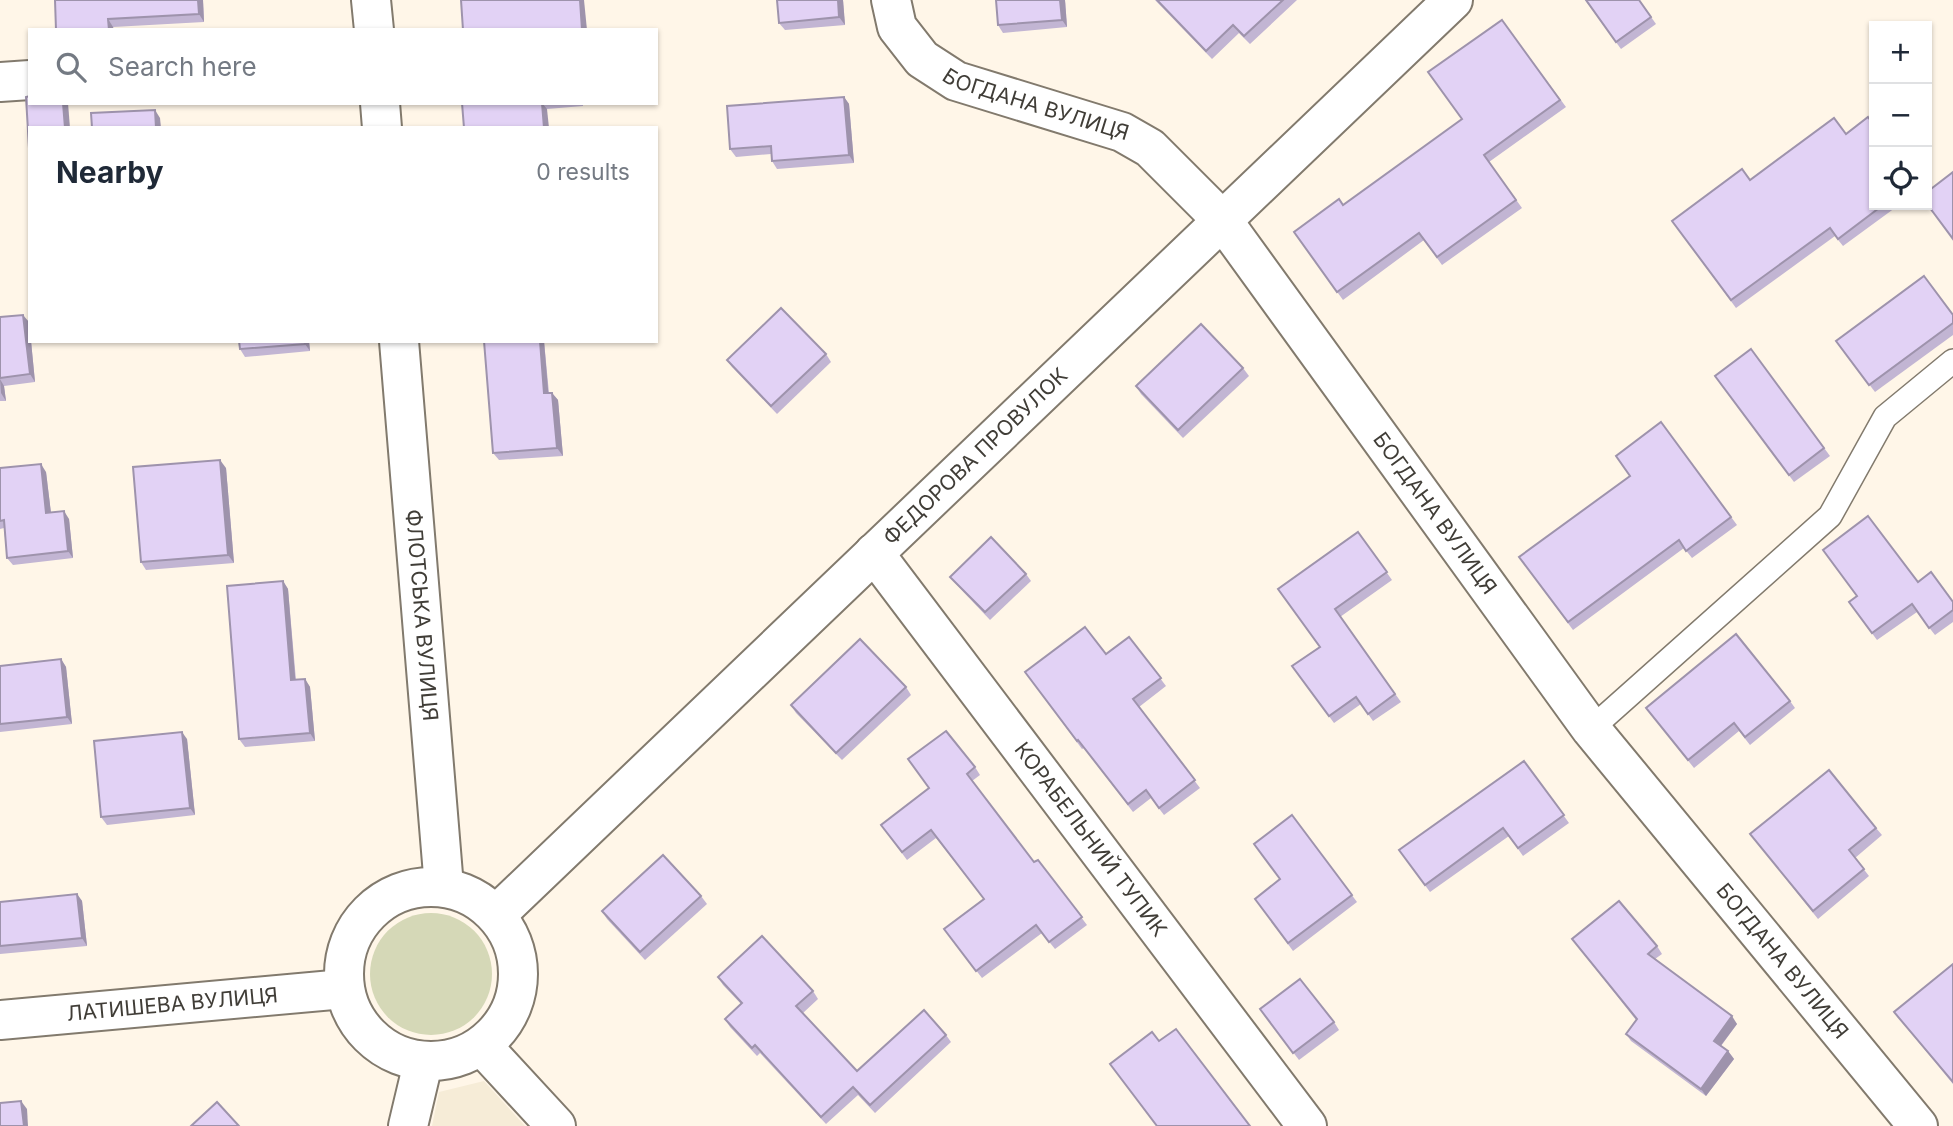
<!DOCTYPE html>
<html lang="en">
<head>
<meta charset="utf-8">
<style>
	:root { --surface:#fff; --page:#f6f6f7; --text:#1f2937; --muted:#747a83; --line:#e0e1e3 }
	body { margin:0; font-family:Inter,sans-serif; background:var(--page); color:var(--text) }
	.controls { position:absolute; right:21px; top:21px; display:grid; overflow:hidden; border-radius:0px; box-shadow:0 2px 5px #0004 }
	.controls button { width:63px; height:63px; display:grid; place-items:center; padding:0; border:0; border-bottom:2px solid var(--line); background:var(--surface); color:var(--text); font:35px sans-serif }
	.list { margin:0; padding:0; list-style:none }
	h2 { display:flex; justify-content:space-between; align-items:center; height:91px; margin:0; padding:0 28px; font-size:30px }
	h2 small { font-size:23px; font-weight:400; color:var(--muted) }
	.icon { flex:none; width:38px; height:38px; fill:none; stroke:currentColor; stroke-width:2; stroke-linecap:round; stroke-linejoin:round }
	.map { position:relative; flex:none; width:1953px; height:1126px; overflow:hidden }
	.search { position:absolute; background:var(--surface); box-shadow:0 2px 5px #0004; left:28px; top:28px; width:630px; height:77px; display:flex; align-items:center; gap:18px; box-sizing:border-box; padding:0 24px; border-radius:0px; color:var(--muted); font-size:26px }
	.panel { position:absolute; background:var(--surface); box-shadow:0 2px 5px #0004; left:28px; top:126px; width:630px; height:217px; border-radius:0px }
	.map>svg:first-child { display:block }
	.commercial { fill:#f6ecd7 }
	.green { fill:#d5d8b7 }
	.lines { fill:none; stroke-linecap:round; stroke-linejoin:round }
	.lane-casing { stroke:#827a6d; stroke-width:26 }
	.street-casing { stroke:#827a6d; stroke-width:42 }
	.secondary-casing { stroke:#827a6d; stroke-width:42 }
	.lane { stroke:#fff; stroke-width:23 }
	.street { stroke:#fff; stroke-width:38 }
	.secondary { stroke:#fff; stroke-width:38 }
	.wall { fill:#c2b5d3 }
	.shaded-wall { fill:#9e93ac }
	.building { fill:#e2d2f5; stroke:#9e93ac; stroke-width:2 }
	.labels { text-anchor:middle; stroke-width:5; stroke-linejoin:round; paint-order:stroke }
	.street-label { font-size:21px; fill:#403d37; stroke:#fff }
</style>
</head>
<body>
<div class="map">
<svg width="1953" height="1126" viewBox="0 0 1953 1126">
	<rect width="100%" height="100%" fill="#fff6e8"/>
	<polygon class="commercial" points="484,1081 525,1126 432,1126 439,1092"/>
	<circle class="green" cx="431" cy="974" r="61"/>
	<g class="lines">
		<defs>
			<polyline id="lane" points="1591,729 1830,516 1885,417 1953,361"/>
			<g id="street">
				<path id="s1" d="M891 0 897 27 922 59 956 81 1122 132 1150 148 1223 221 1591 729 1918 1126"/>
				<polyline points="0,82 30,80"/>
				<path id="s2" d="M874 553 1307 1126"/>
				<path id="s3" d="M497 914 1453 0"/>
			</g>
			<g id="secondary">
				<polyline points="371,0 374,30"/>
				<polyline points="380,103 382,128"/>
				<path id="s4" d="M399 341 444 887"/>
				<circle cx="431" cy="974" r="87"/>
				<path id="s5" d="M0 1020 344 989"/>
				<polyline points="483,1047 556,1126"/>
				<polyline points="408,1126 423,1063"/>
			</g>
		</defs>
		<use href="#lane" class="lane-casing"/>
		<use href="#street" class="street-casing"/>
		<use href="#secondary" class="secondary-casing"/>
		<use href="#lane" class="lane"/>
		<use href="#street" class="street"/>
		<use href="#secondary" class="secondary"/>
	</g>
	<g class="wall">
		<polygon points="55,0 203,0 204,22 113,27 114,30 56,30"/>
		<polygon points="843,0 845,25 785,30 779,23"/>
		<polygon points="996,0 1065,0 1067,27 1003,33 998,25"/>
		<polygon points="1155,0 1297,0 1250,44 1239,33 1212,59"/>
		<polygon points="1585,0 1639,0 1656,24 1621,49"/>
		<polygon points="1502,20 1566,107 1489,162 1522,208 1442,265 1424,240 1343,300 1294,232 1343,205 1462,119"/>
		<polygon points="844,97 849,104 854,163 777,169 772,161 771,154 736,157 730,149"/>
		<polygon points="462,103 583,103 583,106 547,109"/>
		<polygon points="1750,180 1874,205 1899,205 1843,246 1835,236 1736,308 1672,221"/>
		<polygon points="1953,315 1953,335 1875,392 1836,341"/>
		<polygon points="0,317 29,322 30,341 31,341 35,382 4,386 6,401 0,401"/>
		<polygon points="239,341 309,341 310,351 245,357 240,349"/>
		<polygon points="544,341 549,393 552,393 558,400 563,456 499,460 493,453"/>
		<polygon points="1751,349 1830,456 1794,482 1715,376"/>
		<polygon points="826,354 831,362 777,414 732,367 727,360"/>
		<polygon points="1243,368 1249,376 1183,438 1141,394 1136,386"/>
		<polygon points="1661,422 1737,525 1692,558 1684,548 1573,630 1519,557 1630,476"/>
		<polygon points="0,468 46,472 51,513 69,519 73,558 13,565 7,558 4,528 0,529"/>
		<polygon points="226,468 234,563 146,570 141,562"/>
		<polygon points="1358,532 1392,580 1340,617 1401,702 1373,721 1361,704 1334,723 1292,666 1319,647"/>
		<polygon points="1026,574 1031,581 990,620 956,584 950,577"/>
		<polygon points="283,581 288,589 296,680 305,679 310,687 315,741 245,747 239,739"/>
		<polygon points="1918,582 1953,602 1953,622 1935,635 1917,612 1877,640 1849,602"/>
		<polygon points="1129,637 1166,686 1139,707 1200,788 1164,815 1151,798 1133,812 1084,748 1082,749 1025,672 1106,654"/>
		<polygon points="61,659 66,667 72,724 0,732 0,666"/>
		<polygon points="906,687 911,695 842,760 796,713 791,705"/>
		<polygon points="1790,701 1795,708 1750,745 1739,731 1694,768 1646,708"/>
		<polygon points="187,739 195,815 107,825 101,817"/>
		<polygon points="1524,761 1569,823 1523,856 1509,836 1430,892 1399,850"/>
		<polygon points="975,767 980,775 972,781 1034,862 1038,860 1087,925 1055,949 1042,933 982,978 944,929 984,899 936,838 907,860 881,825"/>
		<polygon points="1292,815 1357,902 1293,951 1255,899 1280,880"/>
		<polygon points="1876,828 1882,835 1855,858 1869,876 1818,919 1750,834"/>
		<polygon points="77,894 82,901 87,946 0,954 0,902"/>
		<polygon points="701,896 707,904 645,960 607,919 602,911"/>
		<polygon points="1572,939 1657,946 1662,954 1655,959 1737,1024 1721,1046 1728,1051 1734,1059 1706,1096 1631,1041 1626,1034 1636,1020"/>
		<polygon points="1953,964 1953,1084 1894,1012"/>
		<polygon points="718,977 813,991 818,999 803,1013 857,1071 946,1035 951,1042 875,1113 858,1095 826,1124 760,1053 757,1056 730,1027 725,1019 741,1004 723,985"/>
		<polygon points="1260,1009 1334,1022 1339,1030 1299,1060"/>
	</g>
	<g class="shaded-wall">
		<polygon points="198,0 203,0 204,22 199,14"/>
		<polygon points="580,0 584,0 587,30 582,30"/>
		<polygon points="838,0 843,0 845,25 839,17"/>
		<polygon points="1060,0 1065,0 1067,27 1062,20"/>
		<polygon points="108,19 113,27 114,30 109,30"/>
		<polygon points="844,97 849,104 854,163 849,155"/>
		<polygon points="63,103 68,103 70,128 65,128"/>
		<polygon points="542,103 547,109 549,128 544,128"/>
		<polygon points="155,110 160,118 161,128 156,128"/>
		<polygon points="23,315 29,322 30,341 31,341 35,382 30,374"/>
		<polygon points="304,341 309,341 310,351 305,344"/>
		<polygon points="540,341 544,341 549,401 544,393"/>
		<polygon points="0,379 4,386 6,401 1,393"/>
		<polygon points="552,393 558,400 563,456 557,448"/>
		<polygon points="220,460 226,468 234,563 228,555"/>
		<polygon points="41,464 46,472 52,521 46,513"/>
		<polygon points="64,511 69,519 73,558 68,551"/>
		<polygon points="283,581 288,589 296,688 291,680"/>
		<polygon points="61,659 66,667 72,724 67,717"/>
		<polygon points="305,679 310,687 315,741 310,733"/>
		<polygon points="182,732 187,739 195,815 190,808"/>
		<polygon points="77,894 82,901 87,946 82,938"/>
		<polygon points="1732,1016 1737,1024 1719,1048 1714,1041"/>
		<polygon points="1728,1051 1734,1059 1706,1096 1701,1089"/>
		<polygon points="21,1101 27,1109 28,1126 24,1126"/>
	</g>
	<g class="building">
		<polygon points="55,0 198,0 199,14 108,19 109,30 56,30"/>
		<polygon points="461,0 580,0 582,30 463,30"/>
		<polygon points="777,0 838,0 839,17 779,23"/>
		<polygon points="996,0 1060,0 1062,20 998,25"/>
		<polygon points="1157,0 1283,0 1244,36 1233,25 1206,51"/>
		<polygon points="1586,0 1639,0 1651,17 1616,42"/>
		<polygon points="1502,20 1560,100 1484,155 1516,200 1437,257 1419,233 1337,292 1294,232 1339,199 1343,205 1462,119 1428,72"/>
		<polygon points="30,96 30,103 63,103 65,128 30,128 30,148 29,148 26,97"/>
		<polygon points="844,97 849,155 772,161 771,146 730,149 727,106"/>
		<polygon points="462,103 542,103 544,128 464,128"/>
		<polygon points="155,110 156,128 92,128 91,113"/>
		<polygon points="1868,117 1874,125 1874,205 1883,205 1838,239 1830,228 1731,300 1672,221 1742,169 1750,180 1834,118 1846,134"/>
		<polygon points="1953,172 1953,239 1927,204 1927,192"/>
		<polygon points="1924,276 1953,315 1953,323 1869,385 1836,341"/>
		<polygon points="781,308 826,354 771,406 727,360"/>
		<polygon points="23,315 30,374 0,378 0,317"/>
		<polygon points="1201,324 1243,368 1178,430 1136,386"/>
		<polygon points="239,341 304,341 305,344 240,349"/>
		<polygon points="484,341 540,341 544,393 552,393 557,448 493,453"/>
		<polygon points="1751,349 1824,448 1789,475 1715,376"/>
		<polygon points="1661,422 1731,517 1686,551 1679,540 1568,622 1519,557 1630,476 1616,456"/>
		<polygon points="220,460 228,555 141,562 133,467"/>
		<polygon points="41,464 46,513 64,511 68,551 7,558 4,520 0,521 0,468"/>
		<polygon points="1868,516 1918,582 1931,572 1953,602 1953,610 1929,628 1912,604 1872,633 1849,602 1857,596 1823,550"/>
		<polygon points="1358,532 1387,572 1335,609 1395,694 1368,714 1356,697 1329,716 1292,666 1320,647 1278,589"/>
		<polygon points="991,537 1026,574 985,612 950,577"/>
		<polygon points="283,581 291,680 305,679 310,733 239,739 227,586"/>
		<polygon points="1085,627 1106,654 1129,637 1161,678 1133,699 1195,780 1159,808 1146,790 1128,804 1078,740 1077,741 1025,672"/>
		<polygon points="1736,634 1790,701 1745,737 1734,723 1688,760 1646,708"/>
		<polygon points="860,639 906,687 836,753 791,705"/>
		<polygon points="61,659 67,717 0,724 0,666"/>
		<polygon points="946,731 975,767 967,774 1034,862 1038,860 1082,917 1049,942 1036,925 976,971 944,929 984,899 931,830 902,852 881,825 929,788 908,759"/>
		<polygon points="182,732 190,808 101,817 94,741"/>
		<polygon points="1524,761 1564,815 1518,848 1503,828 1425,885 1399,850"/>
		<polygon points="1829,770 1876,828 1849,850 1864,869 1813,911 1750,834"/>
		<polygon points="1292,815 1352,895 1288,943 1255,899 1280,879 1254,844"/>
		<polygon points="663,855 701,896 640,952 602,911"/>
		<polygon points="77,894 82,938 0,946 0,902"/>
		<polygon points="1619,901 1657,946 1648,954 1732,1016 1714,1041 1728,1051 1701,1089 1626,1034 1637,1019 1572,939"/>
		<polygon points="762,936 813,991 796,1006 857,1071 924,1010 946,1035 870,1105 853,1087 821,1117 755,1045 752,1048 725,1019 742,1003 718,977"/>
		<polygon points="1953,964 1953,1082 1894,1012"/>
		<polygon points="1300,979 1334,1022 1293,1053 1260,1009"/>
		<polygon points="1176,1029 1250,1126 1157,1126 1110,1064 1152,1032 1159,1041"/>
		<polygon points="21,1101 24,1126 0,1126 0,1103"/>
		<polygon points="217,1102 239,1126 191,1126"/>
	</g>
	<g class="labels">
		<g class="street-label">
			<text dy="7" stroke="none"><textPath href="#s1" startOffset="192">БОГДАНА ВУЛИЦЯ</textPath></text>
			<text dy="7" stroke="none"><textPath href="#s3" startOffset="662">ФЕДОРОВА ПРОВУЛОК</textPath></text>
			<text dy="7" stroke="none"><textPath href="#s1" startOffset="779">БОГДАНА ВУЛИЦЯ</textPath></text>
			<text dy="7" stroke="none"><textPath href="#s4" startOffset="275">ФЛОТСЬКА ВУЛИЦЯ</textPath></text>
			<text dy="7" stroke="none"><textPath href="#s2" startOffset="359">КОРАБЕЛЬНИЙ ТУПИК</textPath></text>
			<text dy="7" stroke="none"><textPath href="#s1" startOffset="1346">БОГДАНА ВУЛИЦЯ</textPath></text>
			<text dy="7" stroke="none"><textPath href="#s5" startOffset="173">ЛАТИШЕВА ВУЛИЦЯ</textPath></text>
		</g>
	</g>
</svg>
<div class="controls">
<button>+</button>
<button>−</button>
<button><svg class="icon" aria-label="locate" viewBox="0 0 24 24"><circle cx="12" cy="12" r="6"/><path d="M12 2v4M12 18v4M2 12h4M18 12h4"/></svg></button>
</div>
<div class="search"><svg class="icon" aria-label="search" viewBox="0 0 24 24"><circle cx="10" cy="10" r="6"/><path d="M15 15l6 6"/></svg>Search here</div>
<section class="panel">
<h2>Nearby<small>0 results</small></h2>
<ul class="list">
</ul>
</section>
</div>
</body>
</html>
